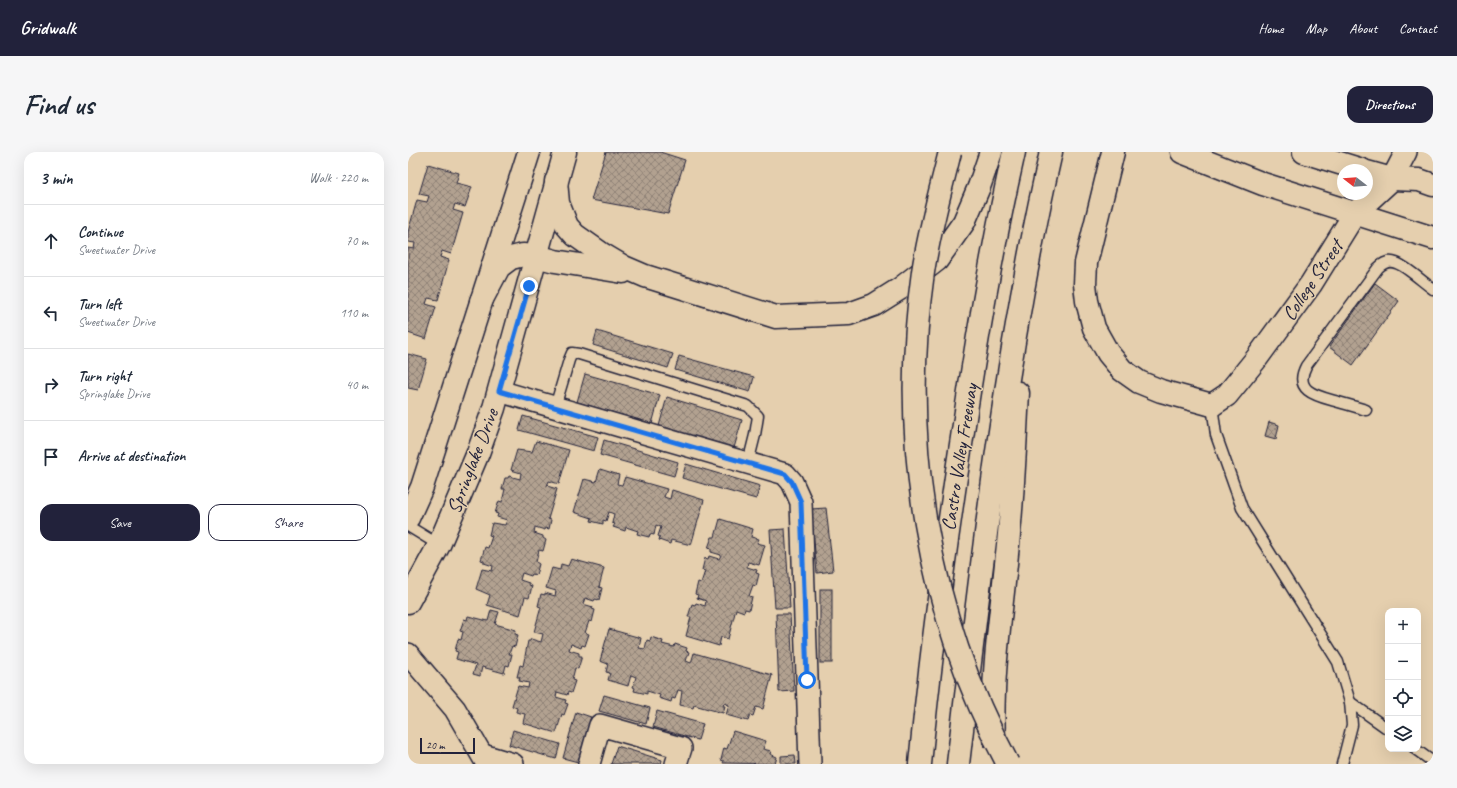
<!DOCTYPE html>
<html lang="en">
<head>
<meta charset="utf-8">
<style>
	:root { --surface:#fff; --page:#f6f6f7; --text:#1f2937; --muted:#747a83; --line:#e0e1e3; --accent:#22223b }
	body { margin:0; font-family:Caveat,sans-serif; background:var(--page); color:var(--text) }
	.controls { position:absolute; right:12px; bottom:12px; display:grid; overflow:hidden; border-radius:8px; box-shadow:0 4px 16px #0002 }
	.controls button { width:36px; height:36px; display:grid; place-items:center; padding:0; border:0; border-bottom:1px solid var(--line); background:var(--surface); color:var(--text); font:20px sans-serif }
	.compass { position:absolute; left:929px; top:12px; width:36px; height:36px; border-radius:50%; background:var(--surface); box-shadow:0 4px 16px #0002; rotate:287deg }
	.scale { position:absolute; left:12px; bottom:10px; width:55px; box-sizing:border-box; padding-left:4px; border:2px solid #22223b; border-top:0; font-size:11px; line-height:14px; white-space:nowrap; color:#22223b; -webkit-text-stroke:3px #e5cfae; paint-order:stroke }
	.stop { position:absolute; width:12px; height:12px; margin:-9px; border:3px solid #1a73e8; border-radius:50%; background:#fff }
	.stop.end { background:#1a73e8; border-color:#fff; box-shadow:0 1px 4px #0008 }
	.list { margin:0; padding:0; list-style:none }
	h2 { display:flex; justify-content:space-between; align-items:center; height:52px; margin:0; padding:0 16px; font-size:17px }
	h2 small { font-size:13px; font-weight:400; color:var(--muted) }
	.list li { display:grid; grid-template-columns:26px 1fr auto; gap:12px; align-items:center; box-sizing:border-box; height:72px; padding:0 16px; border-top:1px solid var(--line) }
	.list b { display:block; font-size:15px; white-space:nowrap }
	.list p { margin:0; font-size:13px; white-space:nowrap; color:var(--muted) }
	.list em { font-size:13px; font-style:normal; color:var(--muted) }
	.actions { display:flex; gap:8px; padding:12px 16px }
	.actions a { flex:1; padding:9px 0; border:1px solid var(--accent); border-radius:12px; text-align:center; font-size:14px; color:var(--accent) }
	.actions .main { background:var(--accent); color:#fff }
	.icon { flex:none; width:22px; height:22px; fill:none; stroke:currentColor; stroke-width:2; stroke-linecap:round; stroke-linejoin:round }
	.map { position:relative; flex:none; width:1025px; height:612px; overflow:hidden; border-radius:12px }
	header { display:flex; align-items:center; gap:24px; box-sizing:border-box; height:56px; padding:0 20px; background:var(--accent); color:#fff }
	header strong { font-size:19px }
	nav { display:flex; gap:22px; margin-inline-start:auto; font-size:14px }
	.intro { display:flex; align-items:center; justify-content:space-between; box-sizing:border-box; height:96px; padding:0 24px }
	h1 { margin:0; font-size:28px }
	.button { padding:10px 18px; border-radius:12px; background:var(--accent); color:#fff; font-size:14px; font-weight:700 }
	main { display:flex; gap:24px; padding:0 24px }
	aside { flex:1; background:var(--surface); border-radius:12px; box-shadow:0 4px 16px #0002 }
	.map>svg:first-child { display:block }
	.building { fill:url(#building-cross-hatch); stroke:#22223b }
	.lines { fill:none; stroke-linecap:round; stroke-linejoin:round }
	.lane-casing { stroke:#22223b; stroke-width:13 }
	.street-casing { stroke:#22223b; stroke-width:24 }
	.secondary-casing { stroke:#22223b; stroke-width:25 }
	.primary-casing { stroke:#22223b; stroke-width:25 }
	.highway-casing { stroke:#22223b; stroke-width:25 }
	.lane { stroke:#e5cfae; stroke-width:10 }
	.street { stroke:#e5cfae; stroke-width:21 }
	.secondary { stroke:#e5cfae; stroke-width:22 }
	.primary { stroke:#e5cfae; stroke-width:22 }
	.highway { stroke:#e5cfae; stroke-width:22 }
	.highway-bridge-casing { stroke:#22223b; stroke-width:25; stroke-linecap:butt }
	.highway-bridge { stroke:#e5cfae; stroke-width:22 }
	.route { stroke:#1a73e8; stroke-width:5 }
	.labels { text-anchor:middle; stroke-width:3; stroke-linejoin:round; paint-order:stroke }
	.street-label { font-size:20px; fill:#22223b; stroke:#e5cfae }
</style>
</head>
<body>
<header>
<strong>Gridwalk</strong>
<nav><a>Home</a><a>Map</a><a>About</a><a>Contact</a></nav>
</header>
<div class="intro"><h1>Find us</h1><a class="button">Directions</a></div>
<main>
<aside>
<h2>3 min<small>Walk · 220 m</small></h2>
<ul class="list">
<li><svg class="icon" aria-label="ahead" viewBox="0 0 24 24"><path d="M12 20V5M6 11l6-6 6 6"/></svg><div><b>Continue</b><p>Sweetwater Drive</p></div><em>70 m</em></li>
<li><svg class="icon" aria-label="left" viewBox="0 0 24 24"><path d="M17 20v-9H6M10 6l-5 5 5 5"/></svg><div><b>Turn left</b><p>Sweetwater Drive</p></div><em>110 m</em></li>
<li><svg class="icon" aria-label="right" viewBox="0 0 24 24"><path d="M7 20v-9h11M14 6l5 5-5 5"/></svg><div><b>Turn right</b><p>Springlake Drive</p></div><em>40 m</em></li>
<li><svg class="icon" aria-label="arrive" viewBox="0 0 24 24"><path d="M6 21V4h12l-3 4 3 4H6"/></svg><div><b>Arrive at destination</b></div></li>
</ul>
<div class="actions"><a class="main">Save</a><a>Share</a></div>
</aside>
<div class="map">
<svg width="1025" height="612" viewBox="0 0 1025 612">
	<defs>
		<pattern id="building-cross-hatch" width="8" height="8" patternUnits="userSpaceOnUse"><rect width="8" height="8" fill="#b2a190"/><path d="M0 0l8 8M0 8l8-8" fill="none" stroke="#908377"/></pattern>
	</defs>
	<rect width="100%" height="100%" fill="#e5cfae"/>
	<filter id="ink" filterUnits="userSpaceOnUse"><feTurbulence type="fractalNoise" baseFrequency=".025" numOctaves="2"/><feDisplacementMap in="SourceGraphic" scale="8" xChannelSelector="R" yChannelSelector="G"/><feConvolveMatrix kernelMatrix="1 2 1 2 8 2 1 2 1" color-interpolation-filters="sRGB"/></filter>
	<g filter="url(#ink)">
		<g class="building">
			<polygon points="198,0 252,0 277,8 260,62 183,48"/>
			<polygon points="20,12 51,21 48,31 64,35 57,55 47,52 45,58 55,61 43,102 34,99 32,105 41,108 30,148 20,146 18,152 28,155 18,187 0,181 0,96 6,97 7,91 0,90 0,80 9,48 19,50 21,44 11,42"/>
			<polygon points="967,131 991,149 945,213 921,195"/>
			<polygon points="189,179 265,202 260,216 185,193"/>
			<polygon points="0,202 19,207 10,238 0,236"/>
			<polygon points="271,204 346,225 342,240 267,218"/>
			<polygon points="177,222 252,243 244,272 169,250"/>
			<polygon points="259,245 334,268 326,296 251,274"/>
			<polygon points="115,264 190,285 186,299 111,278"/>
			<polygon points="861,270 871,273 868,287 857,284"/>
			<polygon points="196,288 270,310 266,324 192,303"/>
			<polygon points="128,289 161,298 151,332 141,329 139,334 149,337 140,367 143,368 141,377 138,376 137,378 127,375 126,381 135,384 135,386 138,388 135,399 131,398 128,410 131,412 128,423 124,422 123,424 114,421 112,428 121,431 121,433 124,434 121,446 117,445 112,463 79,453 82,443 68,437 74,417 84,419 85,414 76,411 76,409 73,408 77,395 80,396 84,384 81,383 84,371 97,373 99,368 89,365 90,362 87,361 91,349 94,350 97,337 94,337 97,326 100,326 101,324 112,327 113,321 103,318 109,298 124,300"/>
			<polygon points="278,312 352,334 348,347 274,326"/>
			<polygon points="192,317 211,323 209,332 214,333 217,325 259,337 256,345 262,347 264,338 296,348 283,393 263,388 262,392 251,388 252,385 250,384 253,375 248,373 246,383 242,382 241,385 229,382 230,379 218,375 217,379 205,375 207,372 204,371 206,362 201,360 198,369 195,368 195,372 183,369 184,366 166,360 176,327 188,330"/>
			<polygon points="418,356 425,419 409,421 403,357"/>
			<polygon points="312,367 345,377 343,385 351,387 349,391 357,393 351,413 340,410 339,415 349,418 348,421 351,422 348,434 345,433 341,444 344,445 341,458 337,457 336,460 328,457 320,487 313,485 311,494 278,484 283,465 280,465 284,452 287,453 288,451 297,454 298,449 289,446 290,443 287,442 290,430 293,431 297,419 294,418 297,406 300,407 301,404 311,407 313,403 303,400 303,397 300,396 304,385 307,385"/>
			<polygon points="377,377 382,456 367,456 362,378"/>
			<polygon points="163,407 196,416 191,435 194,436 191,448 187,447 186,449 177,446 175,452 185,455 184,457 187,458 184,470 181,469 177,481 181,482 177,494 174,493 173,496 163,492 161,498 171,501 171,504 174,504 170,517 167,516 164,528 167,529 163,541 160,540 159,543 149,540 148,545 158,548 157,551 160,552 156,563 154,562 148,581 115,571 117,562 108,560 109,556 104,554 110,534 120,536 121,531 111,529 112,525 109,525 112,513 115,514 120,489 122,489 123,487 133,490 135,482 126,480 133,455 130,454 133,442 137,443 137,441 147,444 148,439 138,436 144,416 152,418 153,412 160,414"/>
			<rect x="412" y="437" width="12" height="74"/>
			<polygon points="83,458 91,460 87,472 108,478 107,482 110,483 107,495 104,494 101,502 104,502 101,514 98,513 96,521 74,515 72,524 65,522 68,513 48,507 50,500 47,499 50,487 53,488 55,480 52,479 56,467 59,468 60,464 80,469"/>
			<polygon points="368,462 382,462 386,539 371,540"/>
			<polygon points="201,477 233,486 231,496 237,497 239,488 242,489 243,485 255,489 254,492 266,495 267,492 279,496 278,499 281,500 278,509 283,511 286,501 364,523 355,557 348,555 345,564 342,563 340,569 318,563 321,553 316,551 315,554 317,554 315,561 286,553 285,556 272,553 274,539 270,538 267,547 264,546 263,550 251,546 252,543 239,539 239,542 226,539 227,536 225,535 228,525 223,523 220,534 200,528 202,521 198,520 200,512 192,509"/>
			<polygon points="196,543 242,556 238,572 191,559"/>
			<polygon points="249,559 295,572 290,588 245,575"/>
			<polygon points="168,560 183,565 170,610 155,606"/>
			<polygon points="105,578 152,592 148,607 101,593"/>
			<polygon points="325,579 358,589 355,597 363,599 362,602 369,605 367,612 315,611 316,609 313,608 316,596 319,597"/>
			<polygon points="209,594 254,608 253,612 203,612"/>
			<polygon points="387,603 388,612 373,612 373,604"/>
		</g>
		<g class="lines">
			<defs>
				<g id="lane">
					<polyline points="804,253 808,283 834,356 930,510 942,550 944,573 934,612"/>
					<polyline points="147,255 161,208 164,201 171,202 340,254 350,264 347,283 340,311"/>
					<path d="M958 258C948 255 938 252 927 249 909 244 885 239 898 214L970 116C975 111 981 108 988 111 998 114 1016 131 1025 137"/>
					<polyline points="0,374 31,393"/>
					<polyline points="942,550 980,577"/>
					<polyline points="1007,597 1025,610"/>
				</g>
				<g id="street">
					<polyline points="984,27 998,0"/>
					<polyline points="91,239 377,322 384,330 393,350 402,612"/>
					<polyline points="0,502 47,557 79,612"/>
					<polyline points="75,603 105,612"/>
					<polyline points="181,612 192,573 273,596 268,612"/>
				</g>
				<g id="secondary">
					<polyline points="0,366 14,335 121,0"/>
					<polyline points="0,450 31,393 70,301 86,256 157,0"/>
				</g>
				<g id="primary">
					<polyline points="774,0 855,32 1025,86"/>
					<polyline points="896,0 954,18"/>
					<polyline points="959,20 984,27 1011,28 1025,33"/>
					<polyline points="804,253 819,243 849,206 903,132 947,61 984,27"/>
				</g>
				<g id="highway">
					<polyline points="705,0 678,111 677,132 679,149 686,176 700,201 714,218 731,230 753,239 804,253"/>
					<polyline points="148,29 150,51 159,74 167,83 194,102 216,115 237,124 368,165 441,162 466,153 493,136 529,108 556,70 571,35 583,0"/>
					<polyline points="73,149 91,115 103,106 115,103 128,104 147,109 215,120"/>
					<path d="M586 587C583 525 593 464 599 402 605 349 607 295 610 241"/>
					<path d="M512 612C523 500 538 389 555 279 569 185 585 92 606 0"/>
					<path d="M550 612C574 407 597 202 643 0"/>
				</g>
			</defs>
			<use href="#lane" class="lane-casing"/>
			<use href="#street" class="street-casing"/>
			<use href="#secondary" class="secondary-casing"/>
			<use href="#primary" class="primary-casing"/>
			<use href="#highway" class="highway-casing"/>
			<use href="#lane" class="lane"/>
			<use href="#street" class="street"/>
			<use href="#secondary" class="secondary"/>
			<use href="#primary" class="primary"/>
			<use href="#highway" class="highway"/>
			<defs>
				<path id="highway-bridge" d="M542 0C532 40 521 80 515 120 491 288 519 462 600 612"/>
			</defs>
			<use href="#highway-bridge" class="highway-bridge-casing"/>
			<use href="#highway-bridge" class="highway-bridge"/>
		</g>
	</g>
	<g class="lines" filter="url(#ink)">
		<polyline class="route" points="121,134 91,239 377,322 384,330 393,350 399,528"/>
	</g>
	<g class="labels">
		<g class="street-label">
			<text transform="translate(904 128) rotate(-56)" y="7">College Street</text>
			<text transform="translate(551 305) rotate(-81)" y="7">Castro Valley Freeway</text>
			<text transform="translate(64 309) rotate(-69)" y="7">Springlake Drive</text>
		</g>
	</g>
</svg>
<div class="controls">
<button>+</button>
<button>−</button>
<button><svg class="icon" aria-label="locate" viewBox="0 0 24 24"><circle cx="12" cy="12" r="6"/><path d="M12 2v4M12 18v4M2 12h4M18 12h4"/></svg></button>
<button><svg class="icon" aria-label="layers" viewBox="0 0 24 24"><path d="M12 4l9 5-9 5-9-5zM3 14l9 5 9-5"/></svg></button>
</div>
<svg class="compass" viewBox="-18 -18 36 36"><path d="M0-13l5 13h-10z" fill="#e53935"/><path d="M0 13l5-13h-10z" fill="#747a83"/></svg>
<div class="scale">20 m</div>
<div class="stop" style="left:399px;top:528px"></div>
<div class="stop end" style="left:121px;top:134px"></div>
</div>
</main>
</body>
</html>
